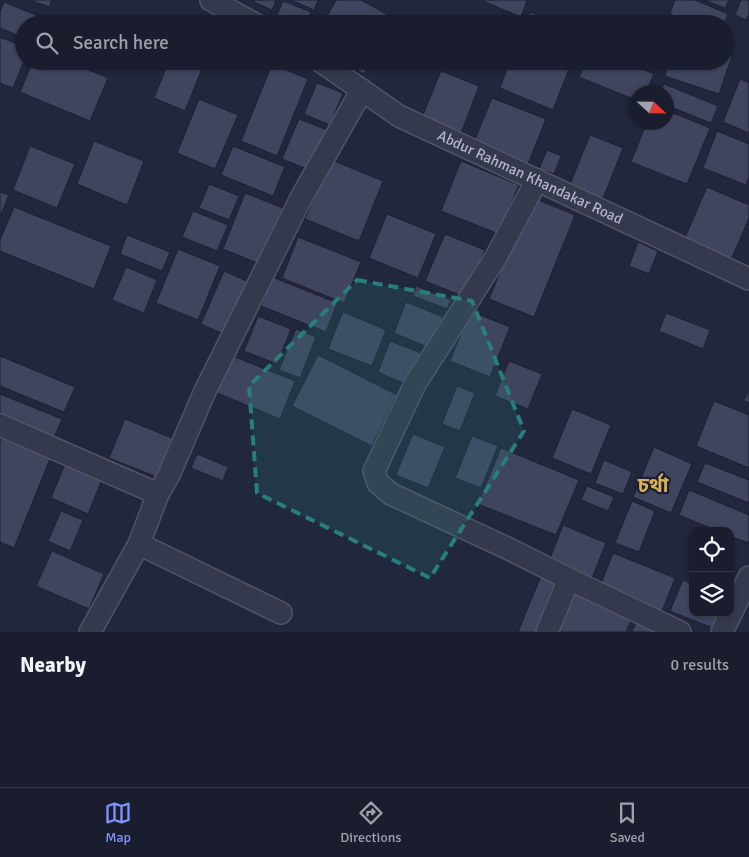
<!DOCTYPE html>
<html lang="en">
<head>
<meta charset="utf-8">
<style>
	:root { --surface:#191d2e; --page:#262a3a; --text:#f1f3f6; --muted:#9fa2aa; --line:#373b4a; --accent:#8193fd }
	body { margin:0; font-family:Signika,"Noto Sans Bengali",sans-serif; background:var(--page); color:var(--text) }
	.controls { position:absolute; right:15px; bottom:15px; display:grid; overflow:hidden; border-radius:10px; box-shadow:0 1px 4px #0004 }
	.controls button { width:45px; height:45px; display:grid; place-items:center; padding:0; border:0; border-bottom:1px solid var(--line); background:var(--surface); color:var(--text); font:25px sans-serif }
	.compass { position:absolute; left:629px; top:85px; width:45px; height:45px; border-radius:50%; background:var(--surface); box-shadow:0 1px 4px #0004; rotate:112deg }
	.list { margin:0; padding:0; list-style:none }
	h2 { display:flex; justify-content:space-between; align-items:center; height:65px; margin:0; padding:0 20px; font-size:21px }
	h2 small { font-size:16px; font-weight:400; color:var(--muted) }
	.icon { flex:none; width:28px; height:28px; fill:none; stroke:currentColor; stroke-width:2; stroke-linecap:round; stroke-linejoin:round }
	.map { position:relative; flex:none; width:749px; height:632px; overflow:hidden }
	.search { position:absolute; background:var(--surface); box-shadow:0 1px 4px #0004; left:15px; right:15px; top:15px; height:55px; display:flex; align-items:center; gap:12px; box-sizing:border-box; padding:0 18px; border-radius:28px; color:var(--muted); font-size:19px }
	.sheet { height:155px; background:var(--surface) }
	nav { display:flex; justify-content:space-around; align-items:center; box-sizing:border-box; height:70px; border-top:1px solid var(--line); background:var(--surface); font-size:14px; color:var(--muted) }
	nav a { display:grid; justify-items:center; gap:2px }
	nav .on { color:var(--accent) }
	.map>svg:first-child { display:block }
	.building { fill:#40455f; stroke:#1c2134 }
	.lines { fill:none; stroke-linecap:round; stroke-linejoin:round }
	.minor-casing { stroke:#505468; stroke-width:24 }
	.minor { stroke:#35394d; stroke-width:21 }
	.marked { fill:#277f7c; fill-opacity:0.2; stroke:#277f7c; stroke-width:4; stroke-dasharray:10 6; stroke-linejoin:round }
	.labels { text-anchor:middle; stroke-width:4.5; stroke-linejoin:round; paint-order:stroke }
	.street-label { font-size:15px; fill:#b1b4c8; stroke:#1b1f32 }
	.district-label { font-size:20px; font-weight:bold; fill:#dab05a; stroke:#1b1f32 }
</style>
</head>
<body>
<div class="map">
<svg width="749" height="632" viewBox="0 0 749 632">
	<rect width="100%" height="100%" fill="#21273d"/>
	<g class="building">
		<polygon points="30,0 52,0 49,7"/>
		<polygon points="255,0 276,0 272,10 254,2"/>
		<polygon points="291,0 318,0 314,10"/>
		<polygon points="336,0 361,0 395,19 392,24 323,24"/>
		<polygon points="484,0 527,0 521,17 483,1"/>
		<polygon points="675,0 695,0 728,14 724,24 693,24 670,14"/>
		<polygon points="704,0 729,0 725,8"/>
		<polygon points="741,0 749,0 749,14 746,20 735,15"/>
		<polygon points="283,1 311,12 306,24 285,24 275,20"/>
		<polygon points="4,2 43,18 41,24 24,24 24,38 0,28 0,12"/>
		<polygon points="530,12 558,24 525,24"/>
		<polygon points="186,20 196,24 184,24"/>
		<polygon points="0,37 24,47 24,61 13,88 0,83"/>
		<polygon points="725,53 732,56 719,94 665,76 669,61 725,61"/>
		<polygon points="33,61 67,61 108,78 90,121 20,92"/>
		<polygon points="169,61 205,61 185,111 154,98"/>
		<polygon points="341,61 371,61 364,74"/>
		<polygon points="510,61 572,61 553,110 500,88"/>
		<polygon points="586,61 623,61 654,74 646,92 636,92 636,100 579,77"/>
		<polygon points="272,64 308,79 277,156 241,141"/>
		<polygon points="441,71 479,86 461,133 422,117"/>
		<polygon points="740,79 749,83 749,133 723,122"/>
		<polygon points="317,83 343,93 330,125 304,114"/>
		<polygon points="664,84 718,106 711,123 666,105 666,92 660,92"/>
		<polygon points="492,98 546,119 528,164 474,142"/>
		<polygon points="199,99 238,115 215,169 177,153"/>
		<polygon points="666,110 710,128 687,184 631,162 647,122 666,122"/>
		<polygon points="299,119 327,130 310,170 282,159"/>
		<polygon points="717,131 749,144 749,177 746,185 703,168"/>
		<polygon points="590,135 623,148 602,201 569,187"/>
		<polygon points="94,141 144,161 127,205 77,184"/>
		<polygon points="30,146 75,164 57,208 13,190"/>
		<polygon points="233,146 285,167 273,196 221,175"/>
		<polygon points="547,150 561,156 554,174 539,169"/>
		<polygon points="329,159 383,181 359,241 305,219"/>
		<polygon points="461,161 519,185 499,234 441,211"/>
		<polygon points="209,184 239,196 229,220 199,208"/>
		<polygon points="707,187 749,205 749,218 731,260 684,240"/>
		<polygon points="0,192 9,195 0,217"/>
		<polygon points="245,193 283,208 260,264 223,249"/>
		<polygon points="531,197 575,215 534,317 489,299"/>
		<polygon points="14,207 111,246 94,289 0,251 0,240"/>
		<polygon points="193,211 228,225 217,251 182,237"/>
		<polygon points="387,214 436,234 418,278 369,258"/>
		<polygon points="445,234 485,250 465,297 425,281"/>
		<polygon points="127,235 170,252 162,271 120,254"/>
		<polygon points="298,237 361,262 344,303 282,278"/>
		<polygon points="638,242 658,251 649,274 629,266"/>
		<polygon points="178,249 220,266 198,320 156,303"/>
		<polygon points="126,267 157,280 144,313 112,300"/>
		<polygon points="224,271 249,282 226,335 201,324"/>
		<polygon points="272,277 337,303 326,332 261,306"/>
		<polygon points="416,286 451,300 447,309 413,296"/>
		<polygon points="406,302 443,317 430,348 394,333"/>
		<polygon points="470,311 510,327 490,377 450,361"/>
		<polygon points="343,312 386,330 372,366 328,349"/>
		<polygon points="666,313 710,330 703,349 659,331"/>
		<polygon points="258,316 291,329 277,364 244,351"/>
		<polygon points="296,329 316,337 300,378 279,370"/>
		<polygon points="390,341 421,353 408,385 378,372"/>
		<polygon points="230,355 295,381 280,419 215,392"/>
		<polygon points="318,355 397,395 372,446 292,406"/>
		<polygon points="0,356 75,387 64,412 0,386"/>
		<polygon points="509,361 542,374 528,409 495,396"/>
		<polygon points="457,386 475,393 460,431 442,424"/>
		<polygon points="749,389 749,403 744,401"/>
		<polygon points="0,394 62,419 53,440 0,418"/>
		<polygon points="714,401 749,415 749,468 696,446"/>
		<polygon points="572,409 611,425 591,474 552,458"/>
		<polygon points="125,419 172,438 157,477 109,458"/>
		<polygon points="2,434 52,454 14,548 0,542 0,439"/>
		<polygon points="413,434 445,447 428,488 396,475"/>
		<polygon points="472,436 498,446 481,488 455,478"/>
		<polygon points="654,447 692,464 671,513 633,497"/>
		<polygon points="501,448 579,480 556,535 478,504"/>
		<polygon points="197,454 228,467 223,481 191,468"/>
		<polygon points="604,460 632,472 623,494 595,483"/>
		<polygon points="66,462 103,477 88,514 51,498"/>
		<polygon points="705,463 749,480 749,503 697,482"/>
		<polygon points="587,486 614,497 608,511 581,500"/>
		<polygon points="689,490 749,515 749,543 730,536 730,531 718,531 679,515"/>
		<polygon points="632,501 655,511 639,552 615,543"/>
		<polygon points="61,511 83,520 70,551 48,541"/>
		<polygon points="563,525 606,543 592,578 549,561"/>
		<polygon points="52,551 104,574 89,609 36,586"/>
		<polygon points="613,553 675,578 661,614 599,589"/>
		<polygon points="543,571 564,579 543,632 518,632"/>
		<polygon points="683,580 693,584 693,613 725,613 718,630 670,611"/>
		<polygon points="569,588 634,614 626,632 551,632"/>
		<polygon points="636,623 659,632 632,632"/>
	</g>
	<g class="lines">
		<defs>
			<g id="minor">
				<polyline points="211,0 255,24"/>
				<path id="s1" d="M320 61 399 116 749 279"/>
				<polyline points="537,180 496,257 415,384 374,471 378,483 391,494 507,548 569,579 547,632"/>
				<polyline points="0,425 158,494"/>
				<polyline points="139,544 281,613"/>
				<polyline points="569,579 680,632"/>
				<polyline points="90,632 139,544 158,494 169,475 205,391 301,198 362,90"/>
				<polyline points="722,632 749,577"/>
			</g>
		</defs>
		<use href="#minor" class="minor-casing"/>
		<use href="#minor" class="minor"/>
	</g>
	<path class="marked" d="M357 280 472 301 524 431 430 578 257 493 249 386Z"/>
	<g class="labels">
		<g class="street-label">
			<text dy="5" stroke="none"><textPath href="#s1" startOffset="241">Abdur Rahman Khandakar Road</textPath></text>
		</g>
		<g class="district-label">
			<text x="653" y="492">চর্থা</text>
		</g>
	</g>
</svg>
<div class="controls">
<button><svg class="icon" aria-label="locate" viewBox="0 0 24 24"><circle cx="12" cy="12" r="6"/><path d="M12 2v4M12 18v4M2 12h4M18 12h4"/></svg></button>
<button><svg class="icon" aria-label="layers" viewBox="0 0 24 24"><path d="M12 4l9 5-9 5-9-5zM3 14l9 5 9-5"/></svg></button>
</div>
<svg class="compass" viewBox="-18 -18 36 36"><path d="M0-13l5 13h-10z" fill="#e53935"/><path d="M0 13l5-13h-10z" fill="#9fa2aa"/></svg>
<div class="search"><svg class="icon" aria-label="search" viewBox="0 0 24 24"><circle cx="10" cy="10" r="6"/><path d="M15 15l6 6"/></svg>Search here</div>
</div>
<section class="sheet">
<h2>Nearby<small>0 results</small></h2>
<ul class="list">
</ul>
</section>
<nav>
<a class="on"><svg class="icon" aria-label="map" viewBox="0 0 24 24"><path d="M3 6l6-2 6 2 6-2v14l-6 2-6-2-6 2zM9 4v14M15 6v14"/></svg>Map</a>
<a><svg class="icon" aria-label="directions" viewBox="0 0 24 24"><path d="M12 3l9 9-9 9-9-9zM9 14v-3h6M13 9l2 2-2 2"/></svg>Directions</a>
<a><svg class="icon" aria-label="saved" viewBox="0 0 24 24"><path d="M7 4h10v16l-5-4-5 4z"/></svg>Saved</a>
</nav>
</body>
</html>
